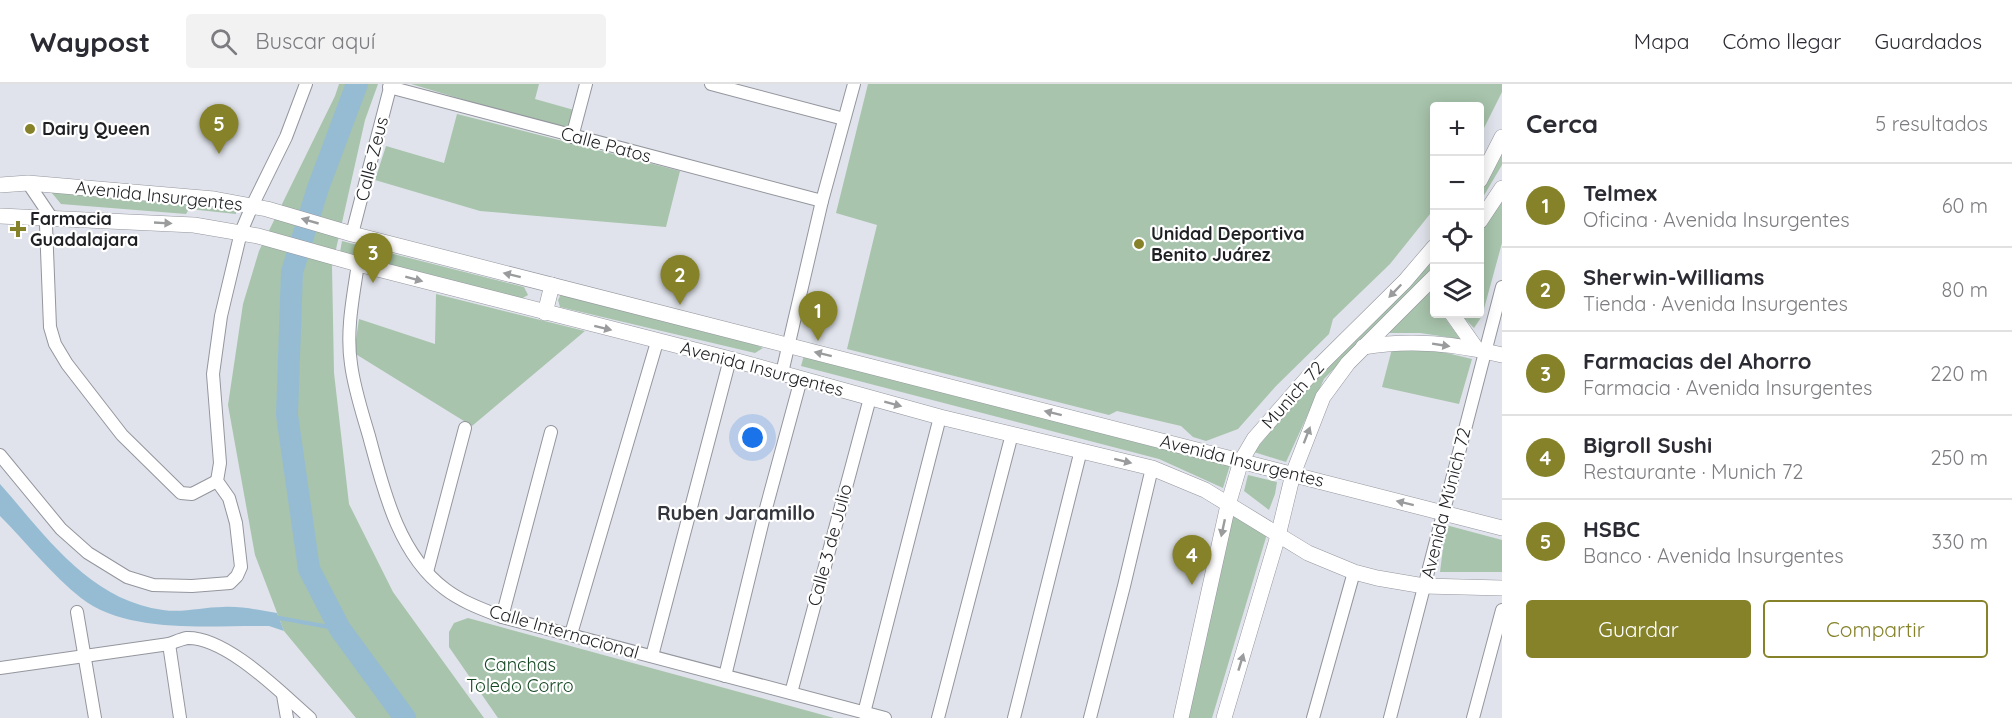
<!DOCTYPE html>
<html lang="es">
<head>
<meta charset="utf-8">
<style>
	:root { --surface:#fff; --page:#f2f2f3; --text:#2b2b33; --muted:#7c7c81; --line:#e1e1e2; --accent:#85822a }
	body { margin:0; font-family:Quicksand,sans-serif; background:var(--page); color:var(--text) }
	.controls { position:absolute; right:18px; top:18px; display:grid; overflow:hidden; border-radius:6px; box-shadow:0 3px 15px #0003 }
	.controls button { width:54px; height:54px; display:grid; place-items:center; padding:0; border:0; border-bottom:2px solid var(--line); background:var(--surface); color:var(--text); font:30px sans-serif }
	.you { position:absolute; left:753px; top:354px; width:21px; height:21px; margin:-15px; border:4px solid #fff; border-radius:50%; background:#1a73e8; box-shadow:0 0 0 9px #1a73e833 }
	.badge { display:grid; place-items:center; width:39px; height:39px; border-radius:50%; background:var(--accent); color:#fff; font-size:20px; font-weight:700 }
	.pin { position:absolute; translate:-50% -50px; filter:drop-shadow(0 2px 3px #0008) }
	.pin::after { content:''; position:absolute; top:32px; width:21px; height:18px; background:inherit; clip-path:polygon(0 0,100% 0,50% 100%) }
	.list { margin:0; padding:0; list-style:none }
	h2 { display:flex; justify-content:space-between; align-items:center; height:78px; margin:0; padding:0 24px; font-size:26px }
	h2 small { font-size:20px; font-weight:400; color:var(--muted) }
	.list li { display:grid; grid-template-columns:39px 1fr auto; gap:18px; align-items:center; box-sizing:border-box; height:84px; padding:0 24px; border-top:2px solid var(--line) }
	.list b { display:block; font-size:22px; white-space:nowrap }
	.list p { margin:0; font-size:20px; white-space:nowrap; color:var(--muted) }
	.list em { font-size:20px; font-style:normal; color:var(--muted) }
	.actions { display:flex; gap:12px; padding:18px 24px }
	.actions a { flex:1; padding:14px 0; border:2px solid var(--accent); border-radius:6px; text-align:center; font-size:21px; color:var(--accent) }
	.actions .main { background:var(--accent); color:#fff }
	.icon { flex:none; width:33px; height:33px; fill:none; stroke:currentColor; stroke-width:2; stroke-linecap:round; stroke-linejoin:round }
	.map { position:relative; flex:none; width:1502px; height:634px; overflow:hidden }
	header { display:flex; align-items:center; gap:36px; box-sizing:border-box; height:84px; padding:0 30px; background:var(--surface); border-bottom:2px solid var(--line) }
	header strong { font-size:28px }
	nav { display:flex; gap:33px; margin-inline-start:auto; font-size:21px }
	.search { width:420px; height:54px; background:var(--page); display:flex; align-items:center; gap:15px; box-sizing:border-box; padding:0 21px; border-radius:6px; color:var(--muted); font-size:22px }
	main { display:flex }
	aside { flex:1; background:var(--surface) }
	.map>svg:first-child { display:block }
	.green { fill:#a8c4ac }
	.water { fill:#96bcd4 }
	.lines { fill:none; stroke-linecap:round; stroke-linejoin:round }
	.stream { stroke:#96bcd4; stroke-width:4 }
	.river { stroke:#96bcd4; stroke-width:22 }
	.minor-casing { stroke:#94969e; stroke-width:14 }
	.major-casing { stroke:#94969e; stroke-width:16 }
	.minor { stroke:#fff; stroke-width:12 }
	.major { stroke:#fff; stroke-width:15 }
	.oneway { fill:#9a9b9c }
	.poi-dot { fill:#85822a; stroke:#fff; stroke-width:2 }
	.labels { text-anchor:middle; stroke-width:4.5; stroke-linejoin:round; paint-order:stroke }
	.poi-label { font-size:18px; font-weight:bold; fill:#1f2023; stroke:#fff; text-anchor:start }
	.street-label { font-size:18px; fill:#1f2023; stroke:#fff }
	.park-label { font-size:18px; fill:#144823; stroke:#fff }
	.neighbourhood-label { font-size:20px; font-weight:bold; fill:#34363d; stroke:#fff }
</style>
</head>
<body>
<header>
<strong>Waypost</strong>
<div class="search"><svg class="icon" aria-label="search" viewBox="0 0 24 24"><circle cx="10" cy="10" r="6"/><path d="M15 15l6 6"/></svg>Buscar aquí</div>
<nav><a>Mapa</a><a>Cómo llegar</a><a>Guardados</a></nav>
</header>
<main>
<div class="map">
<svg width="1502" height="634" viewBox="0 0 1502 634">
	<rect width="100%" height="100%" fill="#e0e3eb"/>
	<g class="green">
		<polygon points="339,0 378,0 365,36 332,183 334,289 349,420 393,508 484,634 356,634 284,547 255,471 228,321 243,220 259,167 335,12"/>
		<polygon points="411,0 539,0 535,15 574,26 569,47"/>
		<polygon points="868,0 1502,0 1502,8 1480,52 1480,22 1434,22 1434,125 1390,180 1333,235 1329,250 1276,302 1238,345 1206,357 1193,353 1181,342 1117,327 1109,331 847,265 877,141 836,129"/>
		<polygon points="457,30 680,87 666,143 480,127 375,96 386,62 444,79"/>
		<polygon points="1502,60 1502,81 1480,118 1480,101"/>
		<polygon points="47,103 236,123 236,130 189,125 186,130 61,120"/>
		<polygon points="1502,116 1502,159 1482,232 1474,244 1460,230 1480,230 1480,147"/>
		<polygon points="342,157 524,203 528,211 521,215 340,168"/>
		<polygon points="1430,178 1433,183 1324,295 1286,378 1254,368 1301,309"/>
		<polygon points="1431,202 1434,210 1434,230 1442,230 1460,255 1420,249 1388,249"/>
		<polygon points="562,208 756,261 763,264 755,269 560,223 558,216"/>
		<polygon points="436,210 585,247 472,342 354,269 359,235 435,260"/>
		<polygon points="1392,265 1434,266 1472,275 1459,320 1382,303"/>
		<polygon points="805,268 1230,381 1223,404 1159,375 801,282"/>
		<polygon points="1248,391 1277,398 1275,410 1269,426 1244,407"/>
		<polygon points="1231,428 1267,450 1212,634 1185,634"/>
		<polygon points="1446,441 1502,456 1502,488 1440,488"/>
		<polygon points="468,534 834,634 498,634 449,563 449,548 454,539"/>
	</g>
	<path class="water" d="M0 400C46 452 89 516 163 526 183 529 203 523 223 523 241 522 259 526 277 529L284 547 269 542C211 541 129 551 81 514 53 492 25 457 0 432Z"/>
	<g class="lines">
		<polyline class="stream" points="274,533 340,545"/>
		<polyline class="river" points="357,0 318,104 292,188 287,331 309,485 340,545 405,634"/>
		<defs>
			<g id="minor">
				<polyline points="711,0 844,35"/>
				<polyline points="389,3 822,117"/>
				<polyline points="572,53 586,0"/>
				<polyline points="28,99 51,133 46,141 50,243 55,260 67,280 122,351 181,409 192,410 217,397"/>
				<polyline points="352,150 391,0"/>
				<path d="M358 180C353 213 346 247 351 280 354 304 362 328 369 352 383 404 398 470 445 505 462 518 482 525 502 533L885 634"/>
				<polyline points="782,289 822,117 854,0"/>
				<polyline points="0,371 61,445 88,469 127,493 153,501 192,502 230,499 237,492 241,483 236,439 229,414 217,397 220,379 213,290 221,232 241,148 252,122 286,53 306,0"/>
				<polyline points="427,488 465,344"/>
				<polyline points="77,528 95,634"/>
				<polyline points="502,533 551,348"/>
				<polyline points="571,550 657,258"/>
				<polyline points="169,560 180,634"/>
				<polyline points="652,572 730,275"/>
				<path d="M0 584 169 560C175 558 181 555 187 554 227 553 281 609 310 634"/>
				<polyline points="725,592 765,428 801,295"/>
				<polyline points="791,609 870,314"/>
				<polyline points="283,611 287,634"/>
				<polyline points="864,629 940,333"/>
				<polyline points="938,634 1012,350"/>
				<polyline points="1014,634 1081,366"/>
				<polyline points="1090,634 1124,502 1152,384"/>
				<polyline points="1313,634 1354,488"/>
				<polyline points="1390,634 1502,203"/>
				<polyline points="1473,634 1502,526"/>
			</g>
			<g id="major">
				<polyline points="1480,96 1502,53"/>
				<polyline points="0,101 28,99 214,115 267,125 352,150 1502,444"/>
				<polyline points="0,132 194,141 258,152 358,180 730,275 940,333 1152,384 1205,406 1308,469 1354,488 1377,494 1424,502 1502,504"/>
				<polyline points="1480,137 1502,104"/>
				<polyline points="545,229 552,201"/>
				<polyline points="1452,230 1476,264"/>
				<path d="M1363 263C1410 255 1456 259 1502 271"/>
				<polyline points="1181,634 1228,421 1241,377 1254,355 1310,291 1405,197 1434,163"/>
				<polyline points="1224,634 1278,452 1293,390 1323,313 1348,279 1434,193"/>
			</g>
		</defs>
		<use href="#minor" class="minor-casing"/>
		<use href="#major" class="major-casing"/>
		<use href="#minor" class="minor"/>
		<use href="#major" class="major"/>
	</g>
	<defs><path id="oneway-solid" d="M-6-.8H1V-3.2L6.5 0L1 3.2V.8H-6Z" transform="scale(1.5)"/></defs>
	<g class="oneway">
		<use href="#oneway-solid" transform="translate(310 137) rotate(-164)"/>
		<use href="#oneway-solid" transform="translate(163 139) rotate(3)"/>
		<use href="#oneway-solid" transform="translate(512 191) rotate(-166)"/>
		<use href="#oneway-solid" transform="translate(414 195) rotate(15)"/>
		<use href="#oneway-solid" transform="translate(1395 207) rotate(134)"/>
		<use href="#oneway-solid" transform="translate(603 244) rotate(14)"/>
		<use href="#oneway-solid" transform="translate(1441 261) rotate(9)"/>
		<use href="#oneway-solid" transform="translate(823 270) rotate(-166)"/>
		<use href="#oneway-solid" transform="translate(893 320) rotate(15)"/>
		<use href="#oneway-solid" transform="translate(1053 329) rotate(-166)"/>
		<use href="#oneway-solid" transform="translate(1307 351) rotate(-69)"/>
		<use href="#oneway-solid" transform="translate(1123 377) rotate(14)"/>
		<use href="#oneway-solid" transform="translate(1405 419) rotate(-166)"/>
		<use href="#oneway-solid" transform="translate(1223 444) rotate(102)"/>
		<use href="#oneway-solid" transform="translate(1241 578) rotate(-73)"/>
	</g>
	<g class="poi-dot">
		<circle cx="30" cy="45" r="6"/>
		<path d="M15 136h6v6h6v6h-6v6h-6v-6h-6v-6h6z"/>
		<circle cx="1139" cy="160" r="6"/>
	</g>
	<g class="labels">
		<g class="poi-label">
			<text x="42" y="51">Dairy Queen</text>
			<text x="30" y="141">Farmacia<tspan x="30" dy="21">Guadalajara</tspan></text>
			<text x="1151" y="156">Unidad Deportiva<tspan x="1151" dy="21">Benito Juárez</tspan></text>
		</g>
		<g class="street-label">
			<text transform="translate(606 61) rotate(15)" y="6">Calle Patos</text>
			<text transform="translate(372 75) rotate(-76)" y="6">Calle Zeus</text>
			<text transform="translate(159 112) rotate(6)" y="6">Avenida Insurgentes</text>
			<text transform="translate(762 285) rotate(15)" y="6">Avenida Insurgentes</text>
			<text transform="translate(1293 311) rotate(-48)" y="6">Munich 72</text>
			<text transform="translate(1242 377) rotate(14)" y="6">Avenida Insurgentes</text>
			<text transform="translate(1446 419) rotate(-76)" y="6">Avenida Múnich 72</text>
			<text transform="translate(830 461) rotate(-75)" y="6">Calle 3 de Julio</text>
			<text transform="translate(564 548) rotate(16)" y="6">Calle Internacional</text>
		</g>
		<g class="park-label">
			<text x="520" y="587">Canchas<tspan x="520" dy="21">Toledo Corro</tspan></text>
		</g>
		<g class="neighbourhood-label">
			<text x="736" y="436">Ruben Jaramillo</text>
		</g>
	</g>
</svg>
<div class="controls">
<button>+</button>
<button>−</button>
<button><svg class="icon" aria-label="locate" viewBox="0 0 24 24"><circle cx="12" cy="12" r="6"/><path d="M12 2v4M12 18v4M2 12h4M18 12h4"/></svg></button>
<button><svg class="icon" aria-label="layers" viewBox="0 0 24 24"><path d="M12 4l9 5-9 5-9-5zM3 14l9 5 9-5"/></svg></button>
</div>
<div class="you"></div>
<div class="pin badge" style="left:818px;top:257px">1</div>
<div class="pin badge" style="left:680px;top:221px">2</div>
<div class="pin badge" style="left:373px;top:199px">3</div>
<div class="pin badge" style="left:1192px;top:501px">4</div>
<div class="pin badge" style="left:219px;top:70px">5</div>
</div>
<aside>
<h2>Cerca<small>5 resultados</small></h2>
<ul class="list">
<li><span class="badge">1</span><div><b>Telmex</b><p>Oficina · Avenida Insurgentes</p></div><em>60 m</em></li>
<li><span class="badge">2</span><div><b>Sherwin-Williams</b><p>Tienda · Avenida Insurgentes</p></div><em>80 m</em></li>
<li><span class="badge">3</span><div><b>Farmacias del Ahorro</b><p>Farmacia · Avenida Insurgentes</p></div><em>220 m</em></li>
<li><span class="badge">4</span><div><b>Bigroll Sushi</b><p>Restaurante · Munich 72</p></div><em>250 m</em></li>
<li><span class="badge">5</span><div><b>HSBC</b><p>Banco · Avenida Insurgentes</p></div><em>330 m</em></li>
</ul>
<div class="actions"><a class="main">Guardar</a><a>Compartir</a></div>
</aside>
</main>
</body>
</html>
